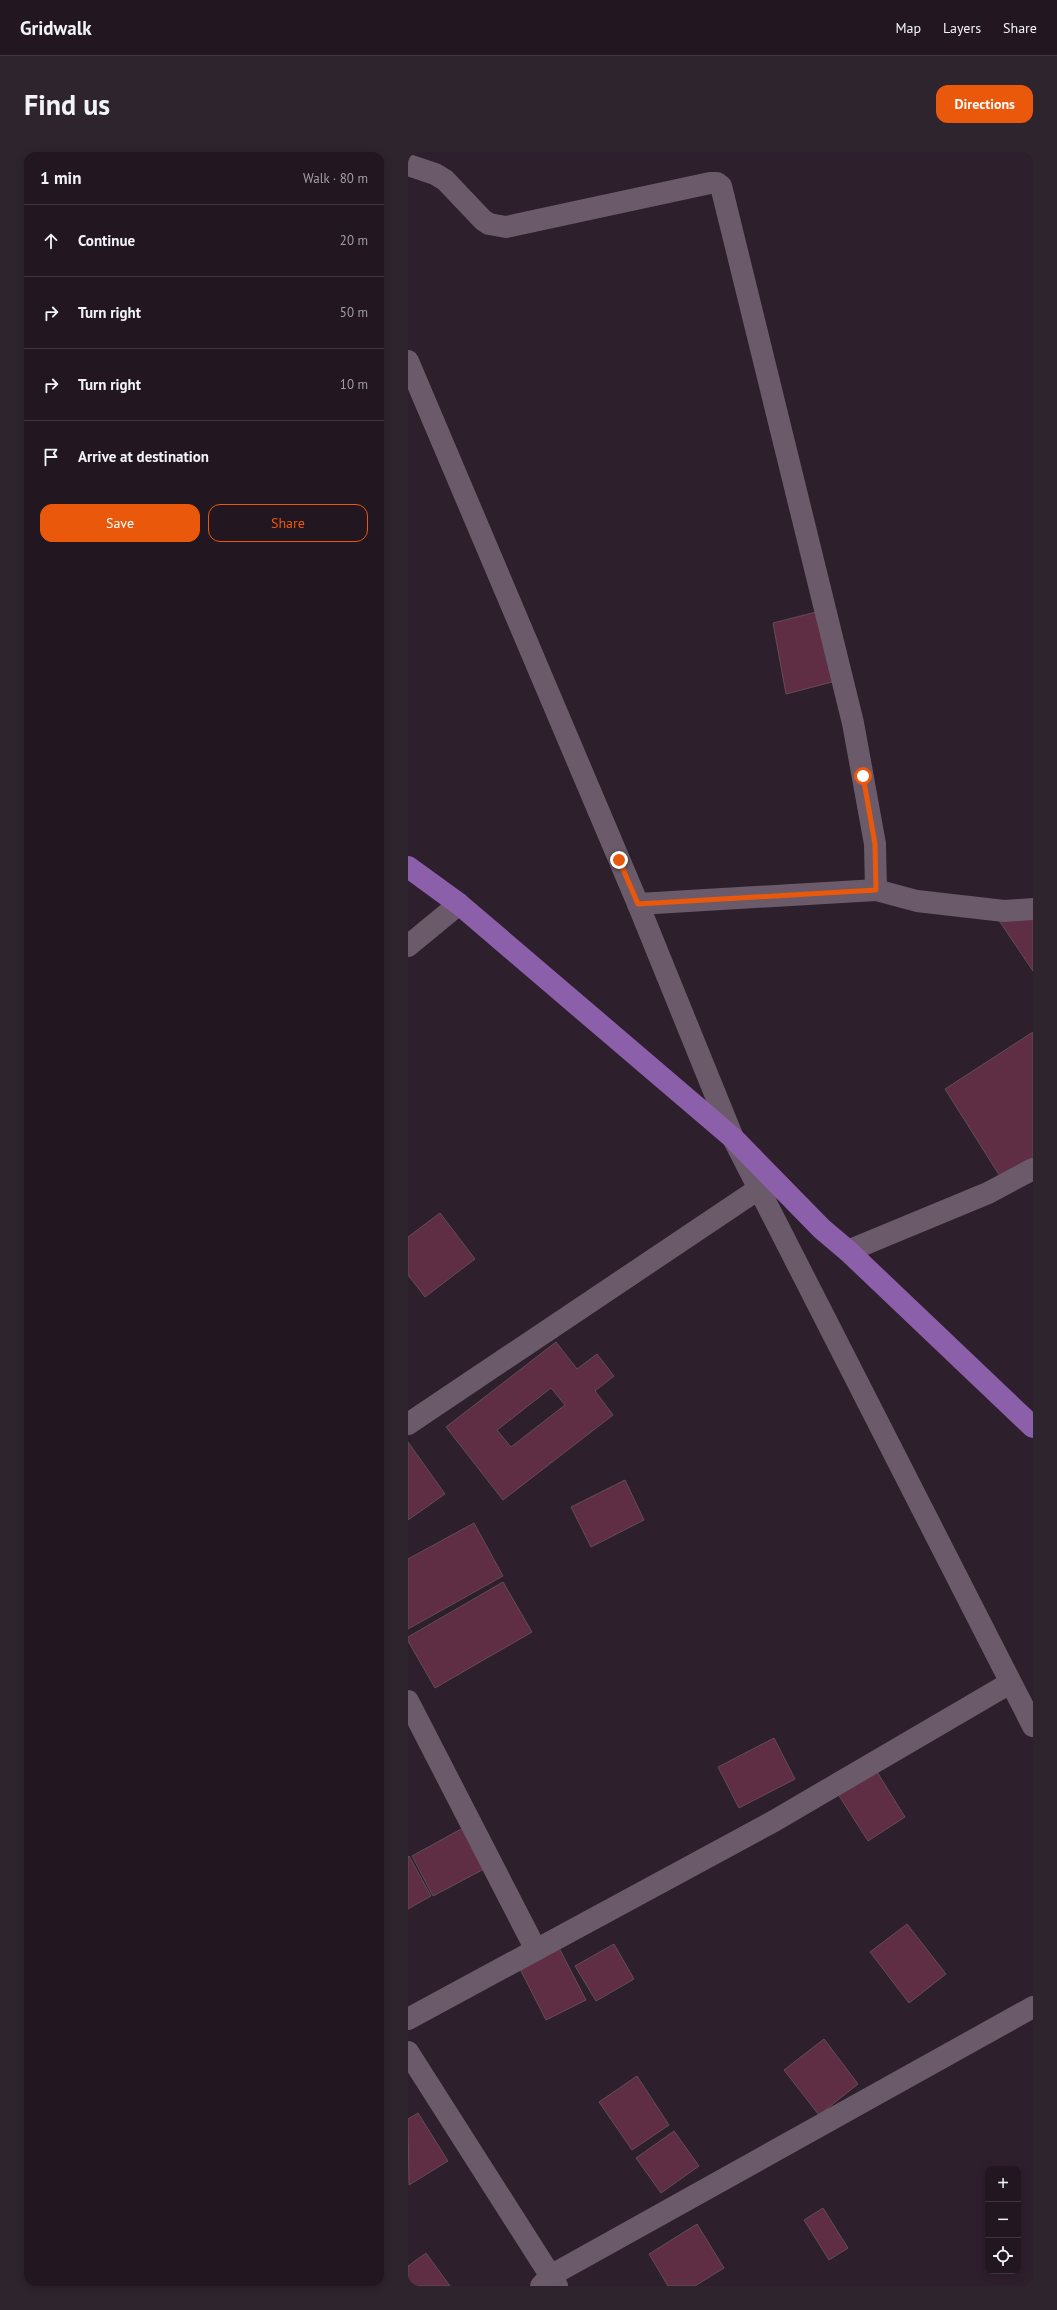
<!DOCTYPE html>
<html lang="en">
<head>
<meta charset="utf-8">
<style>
	:root { --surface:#221721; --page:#2e242e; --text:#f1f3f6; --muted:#a29fa5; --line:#3f363f; --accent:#ea580c }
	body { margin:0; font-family:"PT Sans",sans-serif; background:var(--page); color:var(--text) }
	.controls { position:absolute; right:12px; bottom:12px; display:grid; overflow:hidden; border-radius:8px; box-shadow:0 2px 10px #0003 }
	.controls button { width:36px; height:36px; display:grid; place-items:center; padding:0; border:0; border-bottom:1px solid var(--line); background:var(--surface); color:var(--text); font:20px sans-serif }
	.stop { position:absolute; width:12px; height:12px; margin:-9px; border:3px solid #ea580c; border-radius:50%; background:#fff }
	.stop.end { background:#ea580c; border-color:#fff; box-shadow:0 1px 4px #0008 }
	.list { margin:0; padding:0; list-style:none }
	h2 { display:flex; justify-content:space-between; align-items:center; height:52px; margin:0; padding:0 16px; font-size:17px }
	h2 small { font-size:13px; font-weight:400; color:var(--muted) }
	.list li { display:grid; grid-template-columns:26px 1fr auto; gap:12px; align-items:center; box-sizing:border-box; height:72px; padding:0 16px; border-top:1px solid var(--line) }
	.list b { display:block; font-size:15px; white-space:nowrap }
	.list em { font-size:13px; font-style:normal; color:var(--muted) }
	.actions { display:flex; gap:8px; padding:12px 16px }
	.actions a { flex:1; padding:9px 0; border:1px solid var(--accent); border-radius:12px; text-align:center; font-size:14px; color:var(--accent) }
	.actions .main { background:var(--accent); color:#fff }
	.icon { flex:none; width:22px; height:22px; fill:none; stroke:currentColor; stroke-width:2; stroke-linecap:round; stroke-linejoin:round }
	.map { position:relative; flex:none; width:625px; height:2134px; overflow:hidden; border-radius:12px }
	header { display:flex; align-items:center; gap:24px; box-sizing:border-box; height:56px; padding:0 20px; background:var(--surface); border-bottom:1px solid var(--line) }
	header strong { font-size:19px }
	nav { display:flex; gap:22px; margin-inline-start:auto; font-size:14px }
	.intro { display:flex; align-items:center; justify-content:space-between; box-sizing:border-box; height:96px; padding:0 24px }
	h1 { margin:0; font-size:28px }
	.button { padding:10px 18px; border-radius:12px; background:var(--accent); color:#fff; font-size:14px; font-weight:700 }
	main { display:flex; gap:24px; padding:0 24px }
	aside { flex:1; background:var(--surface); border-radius:12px; box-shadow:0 2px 10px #0003 }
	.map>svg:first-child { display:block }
	.building { fill:#5f2d44; stroke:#634d56; fill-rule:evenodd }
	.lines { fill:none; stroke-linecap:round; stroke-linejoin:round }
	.minor { stroke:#6b5a69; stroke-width:22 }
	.major { stroke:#8c5faa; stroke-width:22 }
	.route { stroke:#ea580c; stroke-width:5 }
</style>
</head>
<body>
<header>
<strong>Gridwalk</strong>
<nav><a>Map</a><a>Layers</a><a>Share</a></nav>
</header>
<div class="intro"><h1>Find us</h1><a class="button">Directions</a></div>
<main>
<aside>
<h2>1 min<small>Walk · 80 m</small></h2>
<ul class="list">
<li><svg class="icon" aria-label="ahead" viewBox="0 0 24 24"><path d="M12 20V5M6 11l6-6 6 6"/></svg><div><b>Continue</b></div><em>20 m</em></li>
<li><svg class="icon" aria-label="right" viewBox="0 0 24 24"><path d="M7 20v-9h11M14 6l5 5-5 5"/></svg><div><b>Turn right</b></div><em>50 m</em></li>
<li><svg class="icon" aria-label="right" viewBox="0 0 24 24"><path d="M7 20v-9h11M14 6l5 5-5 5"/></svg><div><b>Turn right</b></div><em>10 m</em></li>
<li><svg class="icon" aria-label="arrive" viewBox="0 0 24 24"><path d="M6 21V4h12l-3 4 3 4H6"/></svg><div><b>Arrive at destination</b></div></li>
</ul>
<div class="actions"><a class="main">Save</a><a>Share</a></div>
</aside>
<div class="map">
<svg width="625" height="2134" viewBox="0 0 625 2134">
	<rect width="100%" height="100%" fill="#2e1f2c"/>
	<g class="building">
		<polygon points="412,459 428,529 378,542 365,471"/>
		<polygon points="625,760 625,819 590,767"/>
		<polygon points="625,880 625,1009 595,1029 537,937"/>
		<polygon points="32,1061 67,1107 17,1145 0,1123 0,1085"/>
		<path d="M148 1190 169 1217 189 1202 206 1224 187 1239 205 1263 95 1348 38 1275ZM143 1236 157 1253 103 1295 89 1278Z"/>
		<polygon points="0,1290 37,1342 0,1368"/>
		<polygon points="217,1328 236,1368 183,1395 163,1355"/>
		<polygon points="66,1371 95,1424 0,1477 0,1407"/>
		<polygon points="95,1430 124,1480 27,1536 0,1489 0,1485"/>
		<polygon points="366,1586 387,1627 331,1656 310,1615"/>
		<polygon points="466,1615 497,1665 460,1689 428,1639"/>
		<polygon points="55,1676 76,1717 25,1744 4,1704"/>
		<polygon points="1,1704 23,1744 0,1757 0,1705"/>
		<polygon points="499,1772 538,1822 501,1851 462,1800"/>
		<polygon points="206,1792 226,1827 188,1849 167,1814"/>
		<polygon points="150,1794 178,1848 138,1868 111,1815"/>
		<polygon points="416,1887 450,1932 411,1963 376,1918"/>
		<polygon points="229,1924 261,1973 224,1998 191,1950"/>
		<polygon points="10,1961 40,2009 1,2033 0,1967"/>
		<polygon points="266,1979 291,2014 253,2041 228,2006"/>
		<polygon points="415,2056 440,2096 421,2108 396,2068"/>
		<polygon points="289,2072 316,2116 287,2134 260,2134 241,2102"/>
		<polygon points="18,2101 42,2134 0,2134 0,2114"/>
	</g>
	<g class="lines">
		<g class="minor">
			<polyline points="0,13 27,22 37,28 75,68 81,72 98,75 302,31 309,31 313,34 445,571 467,692 468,738"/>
			<polyline points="0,209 230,752 325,986 625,1574"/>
			<polyline points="230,752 468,738 509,749 596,759 625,757"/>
			<polyline points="0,794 51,752"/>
			<polyline points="440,1099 580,1041 625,1017"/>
			<polyline points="0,1272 352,1036"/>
			<polyline points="0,1549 127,1796"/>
			<polyline points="0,1867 366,1669 602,1531"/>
			<polyline points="0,1900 149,2134"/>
			<polyline points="133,2134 142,2124 625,1855"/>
		</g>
		<polyline class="major" points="0,715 51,752 325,986 414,1077 440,1099 625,1275"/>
	</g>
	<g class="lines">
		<polyline class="route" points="211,708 230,752 468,738 467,692 455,624"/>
	</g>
</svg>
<div class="controls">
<button>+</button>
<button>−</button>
<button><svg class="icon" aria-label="locate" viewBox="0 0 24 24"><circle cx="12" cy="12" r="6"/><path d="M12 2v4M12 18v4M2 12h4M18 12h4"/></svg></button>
</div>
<div class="stop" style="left:455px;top:624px"></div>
<div class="stop end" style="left:211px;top:708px"></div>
</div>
</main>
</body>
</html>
